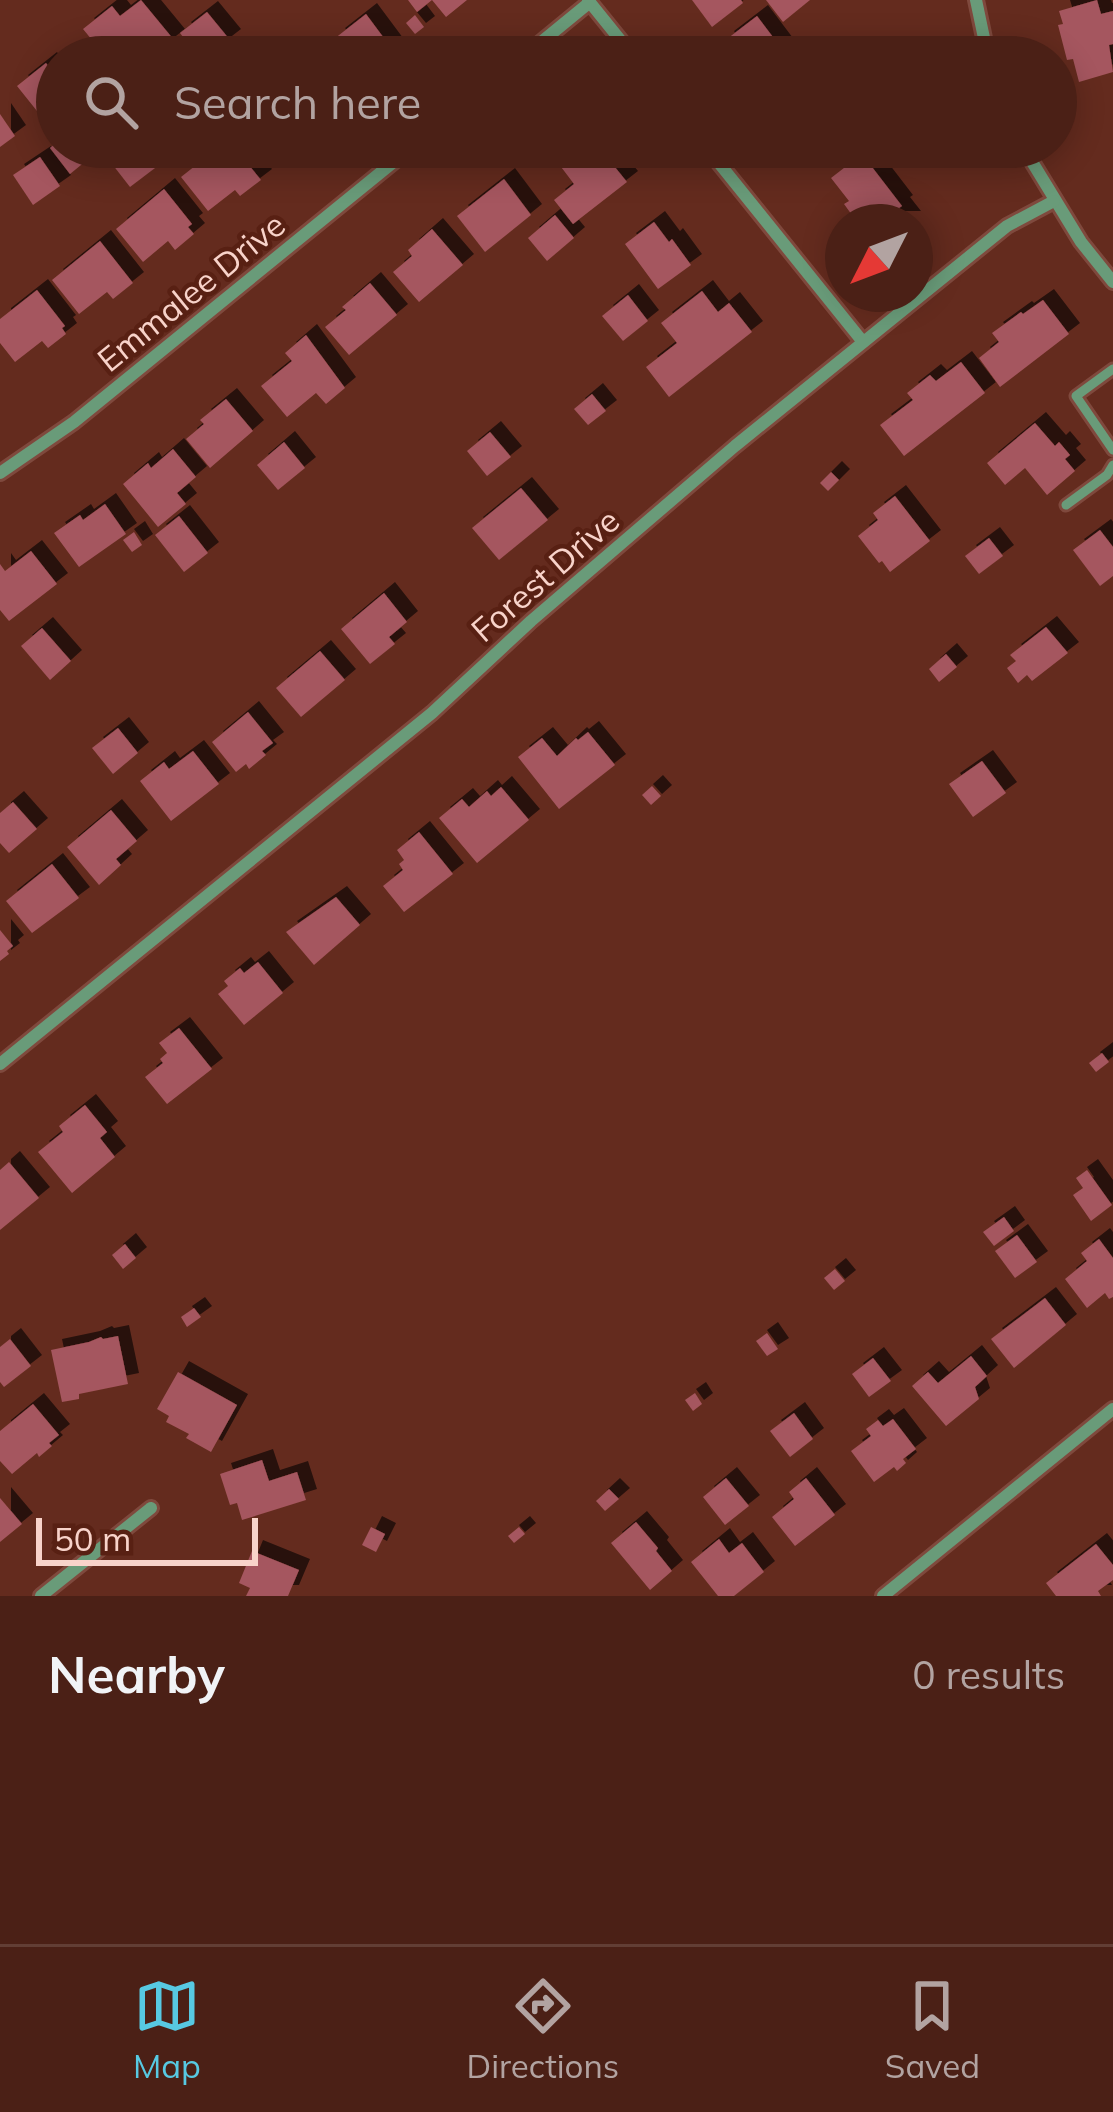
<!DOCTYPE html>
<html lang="en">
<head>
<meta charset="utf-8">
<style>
	:root { --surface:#4b2016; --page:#52281f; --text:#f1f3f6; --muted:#b2a3a1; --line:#623e35; --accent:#57c9e2 }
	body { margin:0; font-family:Mulish,sans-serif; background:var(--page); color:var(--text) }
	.compass { position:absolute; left:825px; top:204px; width:108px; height:108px; border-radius:50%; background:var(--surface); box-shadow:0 6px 30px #0003; rotate:228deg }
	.scale { position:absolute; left:36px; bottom:30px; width:222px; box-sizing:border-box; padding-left:12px; border:6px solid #f8d3ca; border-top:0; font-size:33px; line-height:42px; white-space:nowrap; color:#f8d3ca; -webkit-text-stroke:9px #582013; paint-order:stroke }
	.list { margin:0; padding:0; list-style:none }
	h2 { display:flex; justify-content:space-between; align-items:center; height:156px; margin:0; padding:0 48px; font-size:51px }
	h2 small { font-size:39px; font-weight:400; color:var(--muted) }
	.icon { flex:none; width:66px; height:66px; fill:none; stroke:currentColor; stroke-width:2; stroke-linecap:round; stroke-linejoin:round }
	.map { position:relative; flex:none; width:1113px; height:1596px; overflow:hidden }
	.search { position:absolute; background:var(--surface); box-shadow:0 6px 30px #0003; left:36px; right:36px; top:36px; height:132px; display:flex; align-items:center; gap:30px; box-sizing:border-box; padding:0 42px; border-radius:66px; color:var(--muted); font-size:45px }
	.sheet { height:348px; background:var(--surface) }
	nav { display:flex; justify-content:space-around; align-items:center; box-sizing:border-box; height:168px; border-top:3px solid var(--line); background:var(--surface); font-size:33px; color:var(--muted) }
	nav a { display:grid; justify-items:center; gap:6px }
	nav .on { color:var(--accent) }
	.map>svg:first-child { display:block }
	.building { fill:#a5565e; filter:url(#shadow) }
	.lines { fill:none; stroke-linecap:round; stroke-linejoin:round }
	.service-casing { stroke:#7f493d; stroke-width:15 }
	.minor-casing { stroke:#7f493d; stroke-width:18 }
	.service { stroke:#699b79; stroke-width:9 }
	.minor { stroke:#699b79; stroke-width:12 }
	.labels { text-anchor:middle; stroke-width:9; stroke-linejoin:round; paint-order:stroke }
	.street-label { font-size:33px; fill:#f8d3ca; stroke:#582013 }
</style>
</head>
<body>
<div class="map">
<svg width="1113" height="1596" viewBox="0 0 1113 1596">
	<defs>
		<filter id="shadow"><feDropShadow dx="11" dy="-11" stdDeviation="0" flood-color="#0009"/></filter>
	</defs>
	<rect width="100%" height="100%" fill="#642b1e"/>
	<g class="building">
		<polygon points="141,0 174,40 152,57 106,57 83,29 112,6 120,16"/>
		<polygon points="408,0 467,0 446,17 432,0 417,12"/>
		<polygon points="692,0 741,0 743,3 712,27"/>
		<polygon points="766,0 810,0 783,22"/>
		<polygon points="1097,0 1101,14 1113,11 1113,44 1109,45 1113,72 1079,82 1073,59 1067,60 1058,25 1063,24 1059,11"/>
		<polygon points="207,12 230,40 208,57 198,57 180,33"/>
		<polygon points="366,14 398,57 337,57 344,51 334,39"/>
		<polygon points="415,15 424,27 415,34 406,23"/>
		<polygon points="757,16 788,57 723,57 718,50 725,45 723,42"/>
		<polygon points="46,63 54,74 57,72 57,136 17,86"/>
		<polygon points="0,114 15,136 0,147"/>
		<polygon points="57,142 57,147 93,147 97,152 70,174 50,148"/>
		<polygon points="125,147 145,147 159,165 130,187 109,160"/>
		<polygon points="219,147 252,147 259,156 248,164 261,180 240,196 235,190 208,211 181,177"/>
		<polygon points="546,147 617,147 606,156 627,182 573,224 554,200 574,184"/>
		<polygon points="862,154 902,206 899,208 910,222 857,222 844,204 849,201 831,178"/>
		<polygon points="40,157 60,186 33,205 13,175"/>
		<polygon points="504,179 531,215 485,252 457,216"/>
		<polygon points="164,189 192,224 188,227 194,234 175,250 168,241 143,262 116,229"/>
		<polygon points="555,215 574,238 547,261 528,238"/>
		<polygon points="654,222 669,242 672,239 691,265 658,289 625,244"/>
		<polygon points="432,229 463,265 419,302 393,272 412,256 408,250"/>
		<polygon points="100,241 133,283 113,299 107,292 79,314 52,280"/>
		<polygon points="370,283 397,315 349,355 325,327 346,310 342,307"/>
		<polygon points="37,290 65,326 62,328 66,334 48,348 42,341 15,362 0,343 0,319"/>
		<polygon points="702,291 718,312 729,303 752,332 669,397 646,367 677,343 661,323"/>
		<polygon points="628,295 648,321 623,341 602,316"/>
		<polygon points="1043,300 1069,334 1000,387 979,358 999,342 992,333 1021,312 1023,314"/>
		<polygon points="306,335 345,388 326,404 316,393 287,417 261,386 292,361 285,353"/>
		<polygon points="961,362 985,393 904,456 880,425 913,400 907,393 930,375 936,381"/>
		<polygon points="592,394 606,411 588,425 574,409"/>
		<polygon points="226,399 253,431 210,468 186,439 204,424 200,420"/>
		<polygon points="1035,423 1055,446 1059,442 1070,455 1065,459 1075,471 1047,495 1025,468 1005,485 987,463"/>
		<polygon points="490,432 511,457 487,476 467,451"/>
		<polygon points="284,442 305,468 278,490 257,465"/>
		<polygon points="173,449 196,477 177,493 186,504 158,527 123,484 148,463 151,468"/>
		<polygon points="831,472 839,480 828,491 820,483"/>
		<polygon points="521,488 548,520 499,560 472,528"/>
		<polygon points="895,496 930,541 890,572 882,561 879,563 858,536 878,520 873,513"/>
		<polygon points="105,504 126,534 79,567 54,533 80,515 83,520"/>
		<polygon points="179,516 208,553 184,572 155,535"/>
		<polygon points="1100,530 1113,547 1113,576 1100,586 1073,550"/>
		<polygon points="134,532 142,545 132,552 123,540"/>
		<polygon points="989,538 1003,556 979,574 965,556"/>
		<polygon points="31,551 57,584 9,621 0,610 0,564 5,571"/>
		<polygon points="384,593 407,622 389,637 395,644 370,664 341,629"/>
		<polygon points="1046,627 1068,653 1032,681 1027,675 1018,683 1007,668 1016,661 1010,655"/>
		<polygon points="42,628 71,661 50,680 21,646"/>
		<polygon points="320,651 345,680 301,717 276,688"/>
		<polygon points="946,654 957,667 939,682 929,669"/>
		<polygon points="248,712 273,743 262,751 266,755 249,769 246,764 236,772 212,742"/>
		<polygon points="118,728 138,753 113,774 92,748"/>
		<polygon points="588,732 615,765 559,809 518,757 542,738 557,756 576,738 578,740"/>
		<polygon points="193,751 219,784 171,821 140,781 164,762 169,769"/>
		<polygon points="982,761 1006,793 973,817 949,784"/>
		<polygon points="652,786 661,796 651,805 642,795"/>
		<polygon points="501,787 529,820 477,863 439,818 462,799 469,807 487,791 491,796"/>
		<polygon points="13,802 37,829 9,853 0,843 0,813"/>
		<polygon points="111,810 137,841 116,859 121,865 99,885 67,847"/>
		<polygon points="419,832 453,874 404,912 383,886 403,870 399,864 404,860 397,850"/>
		<polygon points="52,864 79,898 32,933 6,901"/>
		<polygon points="336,897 360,925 314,965 286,932"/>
		<polygon points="0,930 13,946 7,951 9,954 0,961"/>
		<polygon points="258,962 283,993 244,1025 218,994 228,986 224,981 240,968 244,973"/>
		<polygon points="179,1028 212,1069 167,1104 145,1077 163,1063 160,1059 167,1053 159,1043"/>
		<polygon points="1102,1053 1109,1062 1096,1072 1089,1063"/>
		<polygon points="85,1105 107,1132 100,1138 115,1157 72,1193 38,1152 63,1132 59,1126"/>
		<polygon points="9,1162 39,1198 0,1230 0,1170"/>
		<polygon points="1087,1170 1112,1205 1091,1221 1073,1195 1083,1188 1076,1178"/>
		<polygon points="1004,1217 1014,1231 994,1246 983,1232"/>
		<polygon points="1017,1235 1037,1262 1015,1278 995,1251"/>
		<polygon points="1099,1239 1113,1258 1113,1297 1109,1299 1105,1293 1087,1308 1065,1279 1087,1261 1081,1253"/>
		<polygon points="125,1244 136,1258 123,1269 112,1255"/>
		<polygon points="835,1269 845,1281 834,1290 824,1278"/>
		<polygon points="1045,1298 1066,1325 1014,1368 991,1339"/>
		<polygon points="194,1308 201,1317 187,1327 181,1317"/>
		<polygon points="767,1333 778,1349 767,1356 756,1341"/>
		<polygon points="118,1336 128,1384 79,1394 79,1399 62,1402 51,1350 89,1342 101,1337 103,1339"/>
		<polygon points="10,1339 31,1366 4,1387 0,1382 0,1347"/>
		<polygon points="971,1356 987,1376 975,1387 979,1399 946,1426 912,1386 928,1372 938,1383"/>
		<polygon points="873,1358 891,1381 869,1397 852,1374"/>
		<polygon points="178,1372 237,1405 211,1452 186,1438 189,1434 166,1422 169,1416 157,1409"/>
		<polygon points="695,1393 702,1404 693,1411 685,1400"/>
		<polygon points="33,1404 59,1435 49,1443 52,1446 39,1457 37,1453 12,1474 0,1461 0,1431"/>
		<polygon points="794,1413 813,1439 790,1457 770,1431"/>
		<polygon points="893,1419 916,1449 903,1459 906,1463 897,1471 894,1467 874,1482 851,1451 871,1436 866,1429 878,1420 883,1426"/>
		<polygon points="262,1460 269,1481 297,1472 306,1500 242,1520 237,1503 230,1505 220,1474"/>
		<polygon points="726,1478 749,1506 725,1525 703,1497"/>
		<polygon points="806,1478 835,1515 795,1546 772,1517 794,1499 789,1492"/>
		<polygon points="609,1489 619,1499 605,1511 596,1501"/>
		<polygon points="0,1498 22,1524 0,1542"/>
		<polygon points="636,1522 658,1548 656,1551 672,1571 650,1590 611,1543"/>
		<polygon points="371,1527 385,1534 376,1552 362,1545"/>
		<polygon points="519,1527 525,1534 514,1543 508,1536"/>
		<polygon points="719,1539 729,1553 742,1543 764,1572 734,1596 718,1596 691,1562"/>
		<polygon points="1096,1544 1113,1565 1113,1580 1098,1591 1101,1596 1056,1596 1046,1583"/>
		<polygon points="252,1551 299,1570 288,1596 246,1596 250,1588 239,1583"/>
	</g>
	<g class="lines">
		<defs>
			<g id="service">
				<polyline points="1113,369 1076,396 1113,450"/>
				<polyline points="1066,505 1107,475 1113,465"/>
			</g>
			<g id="minor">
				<polyline points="588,0 634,57"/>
				<polyline points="976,0 988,57"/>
				<polyline points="523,57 590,2"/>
				<polyline points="706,147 863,342"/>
				<polyline points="1023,147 1081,242 1113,282"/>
				<polyline points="0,473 74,422 412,147"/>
				<polyline points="0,1064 432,713 531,621 735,446 1007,226 1054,201"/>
				<polyline points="41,1596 151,1508"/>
				<polyline points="883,1596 1113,1409"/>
			</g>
		</defs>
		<use href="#service" class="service-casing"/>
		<use href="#minor" class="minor-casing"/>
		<use href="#service" class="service"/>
		<use href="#minor" class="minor"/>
	</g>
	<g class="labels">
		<g class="street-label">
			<text transform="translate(191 292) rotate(-39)" y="12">Emmalee Drive</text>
			<text transform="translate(545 575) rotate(-41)" y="12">Forest Drive</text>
		</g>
	</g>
</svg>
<svg class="compass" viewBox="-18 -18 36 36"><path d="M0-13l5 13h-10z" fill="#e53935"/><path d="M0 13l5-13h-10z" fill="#b2a3a1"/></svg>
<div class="scale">50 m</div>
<div class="search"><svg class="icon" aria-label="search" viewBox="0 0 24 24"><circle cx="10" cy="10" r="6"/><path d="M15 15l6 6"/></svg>Search here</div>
</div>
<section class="sheet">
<h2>Nearby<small>0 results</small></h2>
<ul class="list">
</ul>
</section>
<nav>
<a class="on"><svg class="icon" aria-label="map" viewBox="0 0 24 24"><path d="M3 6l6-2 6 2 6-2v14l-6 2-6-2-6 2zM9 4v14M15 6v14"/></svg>Map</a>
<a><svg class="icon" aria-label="directions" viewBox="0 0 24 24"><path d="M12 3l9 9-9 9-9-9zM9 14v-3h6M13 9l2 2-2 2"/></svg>Directions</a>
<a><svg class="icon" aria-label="saved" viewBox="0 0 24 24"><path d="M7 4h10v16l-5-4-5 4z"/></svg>Saved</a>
</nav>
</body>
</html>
